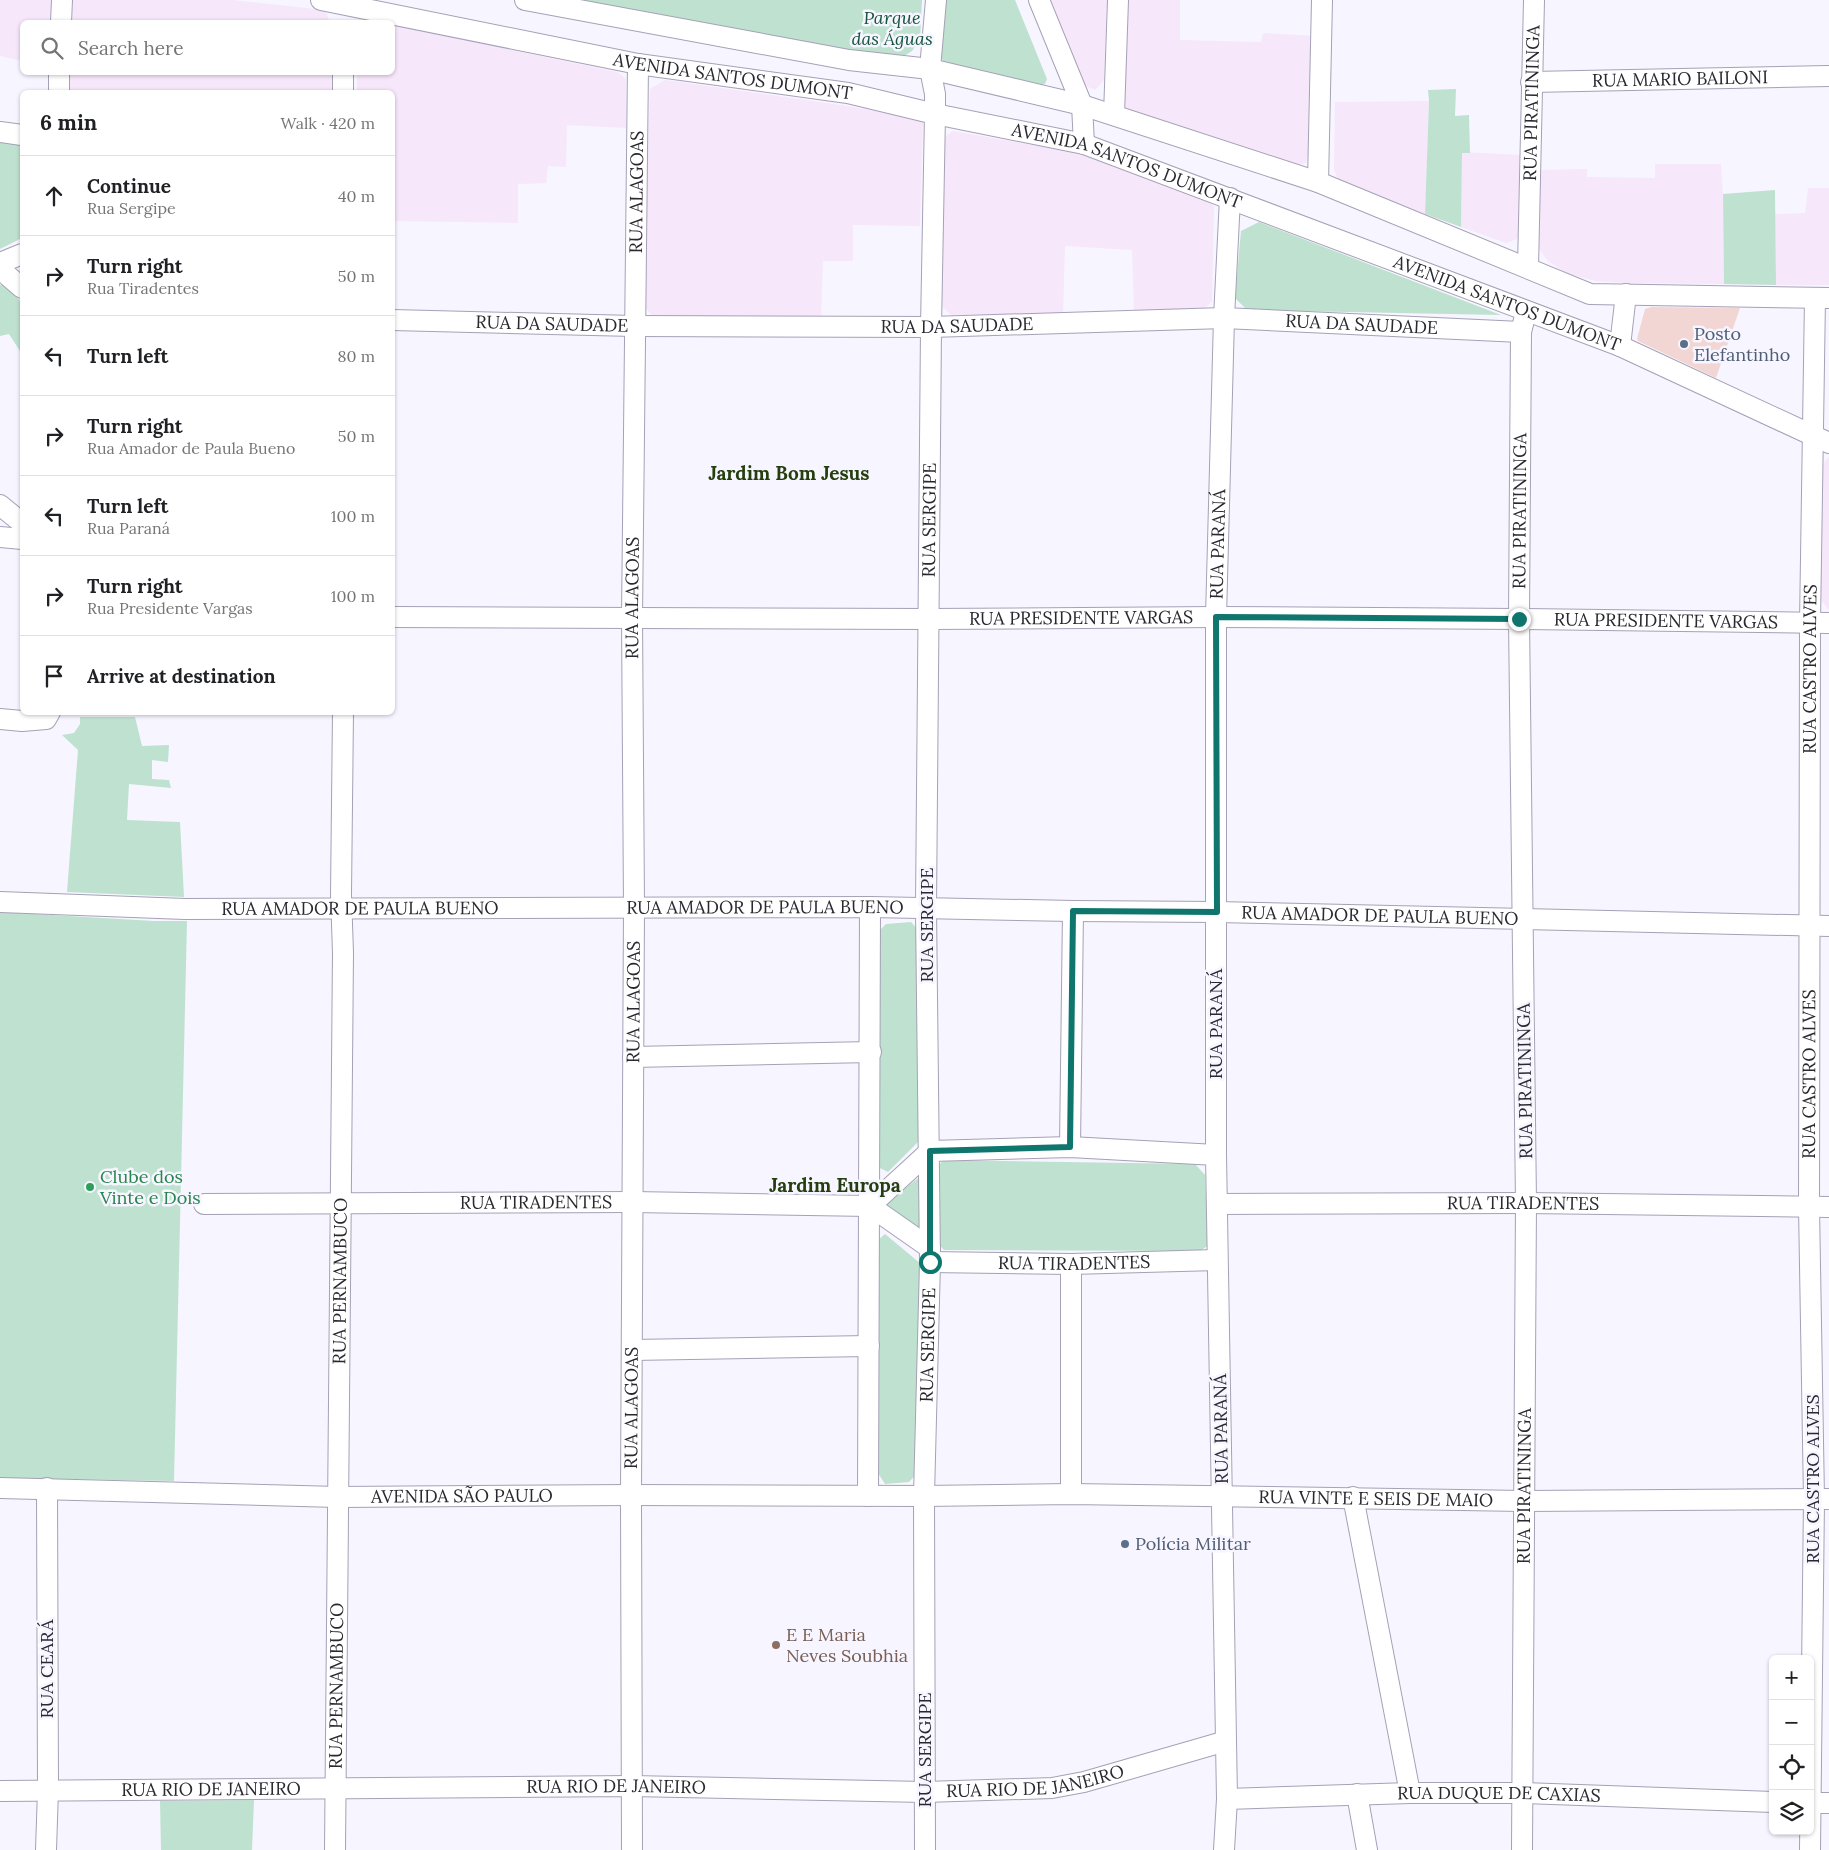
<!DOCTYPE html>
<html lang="en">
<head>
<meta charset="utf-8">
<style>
	:root { --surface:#fff; --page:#f6f6f6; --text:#202124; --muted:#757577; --line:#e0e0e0 }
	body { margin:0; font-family:Lora,serif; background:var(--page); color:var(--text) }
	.controls { position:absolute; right:15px; bottom:15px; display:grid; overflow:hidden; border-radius:8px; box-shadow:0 1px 4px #0004 }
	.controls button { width:45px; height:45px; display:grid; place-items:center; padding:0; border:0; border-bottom:1px solid var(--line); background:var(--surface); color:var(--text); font:25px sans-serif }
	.stop { position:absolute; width:15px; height:15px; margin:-11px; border:4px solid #0f766e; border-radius:50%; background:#fff }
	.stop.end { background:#0f766e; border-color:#fff; box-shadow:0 1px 5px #0008 }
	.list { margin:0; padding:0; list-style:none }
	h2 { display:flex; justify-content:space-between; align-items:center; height:65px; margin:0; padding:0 20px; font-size:21px }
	h2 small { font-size:16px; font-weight:400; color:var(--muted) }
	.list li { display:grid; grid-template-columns:32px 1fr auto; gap:15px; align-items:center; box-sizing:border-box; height:80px; padding:0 20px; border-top:1px solid var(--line) }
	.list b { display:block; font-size:19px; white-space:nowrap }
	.list p { margin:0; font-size:16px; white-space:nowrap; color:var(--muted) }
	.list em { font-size:16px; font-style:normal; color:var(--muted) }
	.icon { flex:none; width:28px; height:28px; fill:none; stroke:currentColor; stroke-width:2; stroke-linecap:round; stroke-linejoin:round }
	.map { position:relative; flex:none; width:1829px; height:1850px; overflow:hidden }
	.search { position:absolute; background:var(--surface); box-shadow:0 1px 4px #0004; left:20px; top:20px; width:375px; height:55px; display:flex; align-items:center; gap:12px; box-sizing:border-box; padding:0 18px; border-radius:8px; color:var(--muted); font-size:19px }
	.panel { position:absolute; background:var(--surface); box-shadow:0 1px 4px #0004; left:20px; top:90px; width:375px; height:625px; border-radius:8px }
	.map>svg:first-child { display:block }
	.commercial { fill:#f6e7fa }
	.green { fill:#bee2cf }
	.building { fill:#f2d6d4 }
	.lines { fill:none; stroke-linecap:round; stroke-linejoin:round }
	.minor-casing { stroke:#a5a1b6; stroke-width:22 }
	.minor { stroke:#fff; stroke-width:20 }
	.route { stroke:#0f766e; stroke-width:6 }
	.service-dot { fill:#5c6f8a; stroke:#f7f5ff; stroke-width:2 }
	.leisure-dot { fill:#2e9e5b; stroke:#f7f5ff; stroke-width:2 }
	.education-dot { fill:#8d6e63; stroke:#f7f5ff; stroke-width:2 }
	.labels { text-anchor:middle; stroke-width:5; stroke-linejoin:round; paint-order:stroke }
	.park-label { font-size:18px; font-style:italic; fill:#14543b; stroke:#f7f5ff }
	.street-label { font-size:18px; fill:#292830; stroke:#f7f5ff }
	.service-label { font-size:18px; fill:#4e5e75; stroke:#f7f5ff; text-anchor:start }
	.leisure-label { font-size:18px; fill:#27864d; stroke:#f7f5ff; text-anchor:start }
	.education-label { font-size:18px; fill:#785e54; stroke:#f7f5ff; text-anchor:start }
	.neighbourhood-label { font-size:19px; font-weight:bold; fill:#243e0d; stroke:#f7f5ff }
</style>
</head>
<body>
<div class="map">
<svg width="1829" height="1850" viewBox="0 0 1829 1850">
	<rect width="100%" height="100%" fill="#f7f5ff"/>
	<g class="commercial">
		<polygon points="0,0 53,0 52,22 22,22 22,61 0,56"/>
		<polygon points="73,0 232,0 325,10 330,22 72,22"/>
		<polygon points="1043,0 1107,0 1104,80 1095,90 1079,83"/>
		<polygon points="1126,0 1180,0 1180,40 1261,42 1263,33 1315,36 1313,136 1306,163 1295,166 1128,114 1122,104"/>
		<polygon points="393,25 617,72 626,79 626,128 567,125 566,167 548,166 546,183 518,184 518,223 393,221 392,92 357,92 357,73 392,72"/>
		<polygon points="70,73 333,73 333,92 69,92"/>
		<polygon points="665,80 848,106 923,120 920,226 853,225 853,261 823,261 821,318 652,316 644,306 650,89"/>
		<polygon points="1429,101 1425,214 1339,184 1334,169 1335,102"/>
		<polygon points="953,131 1084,154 1207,199 1214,207 1212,301 1202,311 1134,312 1132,250 1065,246 1063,313 951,315 940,304 943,138"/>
		<polygon points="1462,152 1520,155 1520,230 1517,239 1506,243 1461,227"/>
		<polygon points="1655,164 1721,164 1723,194 1724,284 1626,283 1596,281 1566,273 1548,261 1539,249 1540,170 1587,169 1587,177 1655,178"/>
		<polygon points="1808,188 1829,188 1829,285 1776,285 1775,214 1805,213"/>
		<polygon points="1829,457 1829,610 1821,600 1822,465"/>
	</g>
	<g class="green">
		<polygon points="577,0 922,0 920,39 912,51 901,58 849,52"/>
		<polygon points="944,0 1015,0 1047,79 1045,84 1041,85 943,62 941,55"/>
		<polygon points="1456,89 1455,116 1469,115 1470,153 1462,153 1461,227 1425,214 1429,101 1428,90"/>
		<polygon points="0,141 22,143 22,238 0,249"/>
		<polygon points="1775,190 1776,285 1724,284 1723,194"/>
		<polygon points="1259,222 1501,315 1247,310 1235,298 1241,231"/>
		<polygon points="0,285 5,285 22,303 22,349 20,351 9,334 0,336"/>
		<polygon points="80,717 135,717 142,746 169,745 168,762 152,760 152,779 169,780 171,788 129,784 127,820 180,822 184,897 67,892 78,750 62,735 74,733 80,724"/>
		<polygon points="0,912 154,921 187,921 174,1481 0,1478"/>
		<polygon points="911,922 919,931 923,1137 888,1172 880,1168 877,933 886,924"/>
		<polygon points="944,1160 1195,1164 1205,1175 1208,1246 1199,1251 944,1250 937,1242 936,1167"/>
		<polygon points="917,1179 923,1179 920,1229 885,1204"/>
		<polygon points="885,1234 921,1264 919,1471 909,1482 885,1484 878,1473 878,1240"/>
		<polygon points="254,1800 252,1850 161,1850 160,1801"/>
	</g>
	<polygon class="building" points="1651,307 1740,308 1716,378 1638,341 1637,339 1645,309"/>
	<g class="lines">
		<defs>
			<g id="minor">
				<path id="s1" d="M321 0 638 64 848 93 935 114 1084 144 1620 346 1829 443"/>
				<polyline points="525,0 849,60 930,69 1082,105 1318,182 1590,294 1829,298"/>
				<polyline points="1039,0 1082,105 1084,144"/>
				<polyline points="61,22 62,0"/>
				<polyline points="343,72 343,92"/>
				<path id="s2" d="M1531 82 1829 76"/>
				<polyline points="59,92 59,72"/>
				<polyline points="1114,115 1118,0"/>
				<polyline points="0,132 22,135"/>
				<polyline points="1318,182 1322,0"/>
				<polyline points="0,263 22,254"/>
				<path id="s3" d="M1528 267 1534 0"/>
				<polyline points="0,269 22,288"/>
				<path id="s4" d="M392 320 634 326 931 327 1224 318 1521 332"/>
				<polyline points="1620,346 1626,294"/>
				<polyline points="0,505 22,523"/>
				<polyline points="0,537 22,539"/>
				<path id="s5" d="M392 617 929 619 1216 617 1519 619 1829 623"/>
				<polyline points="0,719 22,721 46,719 50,712"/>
				<path id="s6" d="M0 902 185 909 870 907 1073 911 1217 912 1829 926"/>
				<polyline points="633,1057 871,1052"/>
				<polyline points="1070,1147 1073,911"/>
				<path id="s7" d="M204 1204 633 1202 870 1206 930 1248"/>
				<path id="s8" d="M1217 1204 1526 1203 1829 1207"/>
				<polyline points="870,1206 930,1151 1070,1147 1216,1155"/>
				<path id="s9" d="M930 1262 1071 1264 1217 1260"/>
				<polyline points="632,1350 869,1346"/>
				<path id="s10" d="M0 1488 338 1497 631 1495 924 1496 1071 1494 1524 1501 1829 1499"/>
				<polyline points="1071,1494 1071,1264"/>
				<polyline points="868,1496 870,907"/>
				<polyline points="1353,1497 1410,1793"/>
				<path id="s11" d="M0 1791 632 1786 925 1792 1052 1788 1084 1782 1226 1741"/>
				<polyline points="1357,1794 1367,1850"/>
				<path id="s12" d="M1227 1799 1410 1793H1522L1773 1802"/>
				<polyline points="1810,1803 1829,1803"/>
				<polyline points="46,1850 48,1790 47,1488"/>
				<path id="s13" d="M335 1850 343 953 341 895 343 712"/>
				<path id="s14" d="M632 1850 631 1495 634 907 632 617 638 64"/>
				<path id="s15" d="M925 1850 924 1496 930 1262 926 908 931 327 935 114V94L930 69 936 0"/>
				<path id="s16" d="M1224 1850 1227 1799 1216 1155V617L1224 318 1230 198"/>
				<path id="s17" d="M1522 1850 1526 1203 1519 619 1521 332 1526 312"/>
				<path id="s18" d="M1810 1850 1814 1499 1809 1207 1810 623 1815 298"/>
			</g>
		</defs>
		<use href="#minor" class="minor-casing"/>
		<use href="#minor" class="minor"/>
	</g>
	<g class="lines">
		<polyline class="route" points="930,1262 930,1151 1070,1147 1073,911 1217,912 1216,617 1519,619"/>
	</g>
	<g class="service-dot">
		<circle cx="1684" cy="344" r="5"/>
		<circle cx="1125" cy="1544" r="5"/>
	</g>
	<circle class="leisure-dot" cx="90" cy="1187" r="5"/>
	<circle class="education-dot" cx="776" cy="1645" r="5"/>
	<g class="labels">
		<g class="park-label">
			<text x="892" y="24">Parque<tspan x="892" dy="21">das Águas</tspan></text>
		</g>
		<g class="street-label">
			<text dy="6" stroke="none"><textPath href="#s1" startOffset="419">AVENIDA SANTOS DUMONT</textPath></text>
			<text dy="6" stroke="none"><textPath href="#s2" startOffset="149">RUA MARIO BAILONI</textPath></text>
			<text dy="6" stroke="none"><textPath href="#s3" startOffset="164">RUA PIRATININGA</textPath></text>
			<text dy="6" stroke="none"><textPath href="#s1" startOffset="824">AVENIDA SANTOS DUMONT</textPath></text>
			<text dy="6" stroke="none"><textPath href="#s14" startOffset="1658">RUA ALAGOAS</textPath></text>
			<text dy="6" stroke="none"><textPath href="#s1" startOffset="1229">AVENIDA SANTOS DUMONT</textPath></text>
			<text dy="6" stroke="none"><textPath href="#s4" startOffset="160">RUA DA SAUDADE</textPath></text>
			<text dy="6" stroke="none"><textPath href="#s4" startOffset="565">RUA DA SAUDADE</textPath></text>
			<text dy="6" stroke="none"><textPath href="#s4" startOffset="970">RUA DA SAUDADE</textPath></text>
			<text dy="6" stroke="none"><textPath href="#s17" startOffset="1339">RUA PIRATININGA</textPath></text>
			<text dy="6" stroke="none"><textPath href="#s15" startOffset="1330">RUA SERGIPE</textPath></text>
			<text dy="6" stroke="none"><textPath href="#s16" startOffset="1306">RUA PARANÁ</textPath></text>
			<text dy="6" stroke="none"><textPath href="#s14" startOffset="1252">RUA ALAGOAS</textPath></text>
			<text dy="6" stroke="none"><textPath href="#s5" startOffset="689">RUA PRESIDENTE VARGAS</textPath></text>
			<text dy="6" stroke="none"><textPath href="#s5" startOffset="1274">RUA PRESIDENTE VARGAS</textPath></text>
			<text dy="6" stroke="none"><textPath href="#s18" startOffset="1181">RUA CASTRO ALVES</textPath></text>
			<text dy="6" stroke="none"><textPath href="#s6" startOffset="360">RUA AMADOR DE PAULA BUENO</textPath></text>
			<text dy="6" stroke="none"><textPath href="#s6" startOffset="765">RUA AMADOR DE PAULA BUENO</textPath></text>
			<text dy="6" stroke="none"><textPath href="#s6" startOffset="1380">RUA AMADOR DE PAULA BUENO</textPath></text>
			<text transform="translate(927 925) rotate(-90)" y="6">RUA SERGIPE</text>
			<text dy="6" stroke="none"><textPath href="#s14" startOffset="848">RUA ALAGOAS</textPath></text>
			<text transform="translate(1216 1024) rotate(-90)" y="6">RUA PARANÁ</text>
			<text dy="6" stroke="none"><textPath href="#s18" startOffset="776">RUA CASTRO ALVES</textPath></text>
			<text transform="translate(1525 1081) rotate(-91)" y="6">RUA PIRATININGA</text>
			<text dy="6" stroke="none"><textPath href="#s7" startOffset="332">RUA TIRADENTES</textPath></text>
			<text dy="6" stroke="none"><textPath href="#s8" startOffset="306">RUA TIRADENTES</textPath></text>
			<text dy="6" stroke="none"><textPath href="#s9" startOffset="144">RUA TIRADENTES</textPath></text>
			<text dy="6" stroke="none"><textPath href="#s13" startOffset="569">RUA PERNAMBUCO</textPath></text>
			<text dy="6" stroke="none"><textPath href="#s15" startOffset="505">RUA SERGIPE</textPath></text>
			<text dy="6" stroke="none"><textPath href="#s14" startOffset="442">RUA ALAGOAS</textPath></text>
			<text transform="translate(1221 1429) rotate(-91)" y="6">RUA PARANÁ</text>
			<text transform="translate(1813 1479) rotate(-90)" y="6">RUA CASTRO ALVES</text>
			<text dy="6" stroke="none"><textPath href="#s17" startOffset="364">RUA PIRATININGA</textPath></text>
			<text dy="6" stroke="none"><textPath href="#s10" startOffset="462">AVENIDA SÃO PAULO</textPath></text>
			<text dy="6" stroke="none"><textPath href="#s10" startOffset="1376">RUA VINTE E SEIS DE MAIO</textPath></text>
			<text transform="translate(47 1669) rotate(-90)" y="6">RUA CEARÁ</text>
			<text dy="6" stroke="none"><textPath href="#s13" startOffset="164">RUA PERNAMBUCO</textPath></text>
			<text transform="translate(925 1750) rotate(-90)" y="6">RUA SERGIPE</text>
			<text dy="6" stroke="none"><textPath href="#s11" startOffset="1036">RUA RIO DE JANEIRO</textPath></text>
			<text dy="6" stroke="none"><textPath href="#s11" startOffset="616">RUA RIO DE JANEIRO</textPath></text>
			<text dy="6" stroke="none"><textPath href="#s11" startOffset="211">RUA RIO DE JANEIRO</textPath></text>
			<text dy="6" stroke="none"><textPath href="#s12" startOffset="272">RUA DUQUE DE CAXIAS</textPath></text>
		</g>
		<g class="service-label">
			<text x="1694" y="340">Posto<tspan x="1694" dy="21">Elefantinho</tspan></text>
			<text x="1135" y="1550">Polícia Militar</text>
		</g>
		<g class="leisure-label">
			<text x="100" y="1183">Clube dos<tspan x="100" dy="21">Vinte e Dois</tspan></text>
		</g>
		<g class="education-label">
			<text x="786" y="1641">E E Maria<tspan x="786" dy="21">Neves Soubhia</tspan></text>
		</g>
		<g class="neighbourhood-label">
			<text x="789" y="480">Jardim Bom Jesus</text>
			<text x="835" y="1192">Jardim Europa</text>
		</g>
	</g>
</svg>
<div class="controls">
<button>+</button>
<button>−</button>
<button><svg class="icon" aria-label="locate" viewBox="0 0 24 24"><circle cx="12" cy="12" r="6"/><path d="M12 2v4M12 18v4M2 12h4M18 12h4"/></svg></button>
<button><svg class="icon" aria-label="layers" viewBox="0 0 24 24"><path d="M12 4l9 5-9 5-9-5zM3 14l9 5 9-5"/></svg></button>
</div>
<div class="stop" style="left:930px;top:1262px"></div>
<div class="stop end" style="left:1519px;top:619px"></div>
<div class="search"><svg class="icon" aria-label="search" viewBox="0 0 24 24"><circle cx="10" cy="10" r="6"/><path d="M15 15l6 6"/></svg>Search here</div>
<section class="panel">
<h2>6 min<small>Walk · 420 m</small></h2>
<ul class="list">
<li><svg class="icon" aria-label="ahead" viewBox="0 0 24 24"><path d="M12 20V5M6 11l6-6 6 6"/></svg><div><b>Continue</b><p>Rua Sergipe</p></div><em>40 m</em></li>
<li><svg class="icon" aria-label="right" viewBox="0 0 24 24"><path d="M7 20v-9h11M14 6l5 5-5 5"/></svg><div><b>Turn right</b><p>Rua Tiradentes</p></div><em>50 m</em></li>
<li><svg class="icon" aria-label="left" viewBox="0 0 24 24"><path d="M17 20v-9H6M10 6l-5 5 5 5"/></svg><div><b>Turn left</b></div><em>80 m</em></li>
<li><svg class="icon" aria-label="right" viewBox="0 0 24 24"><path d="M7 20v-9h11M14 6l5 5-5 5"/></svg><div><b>Turn right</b><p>Rua Amador de Paula Bueno</p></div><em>50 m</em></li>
<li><svg class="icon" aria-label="left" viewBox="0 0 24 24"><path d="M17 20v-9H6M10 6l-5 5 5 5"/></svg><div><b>Turn left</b><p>Rua Paraná</p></div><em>100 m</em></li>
<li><svg class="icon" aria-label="right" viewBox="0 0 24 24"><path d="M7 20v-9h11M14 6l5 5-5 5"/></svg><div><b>Turn right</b><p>Rua Presidente Vargas</p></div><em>100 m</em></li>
<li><svg class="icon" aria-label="arrive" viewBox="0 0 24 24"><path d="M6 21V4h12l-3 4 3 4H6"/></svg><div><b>Arrive at destination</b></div></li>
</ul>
</section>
</div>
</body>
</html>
